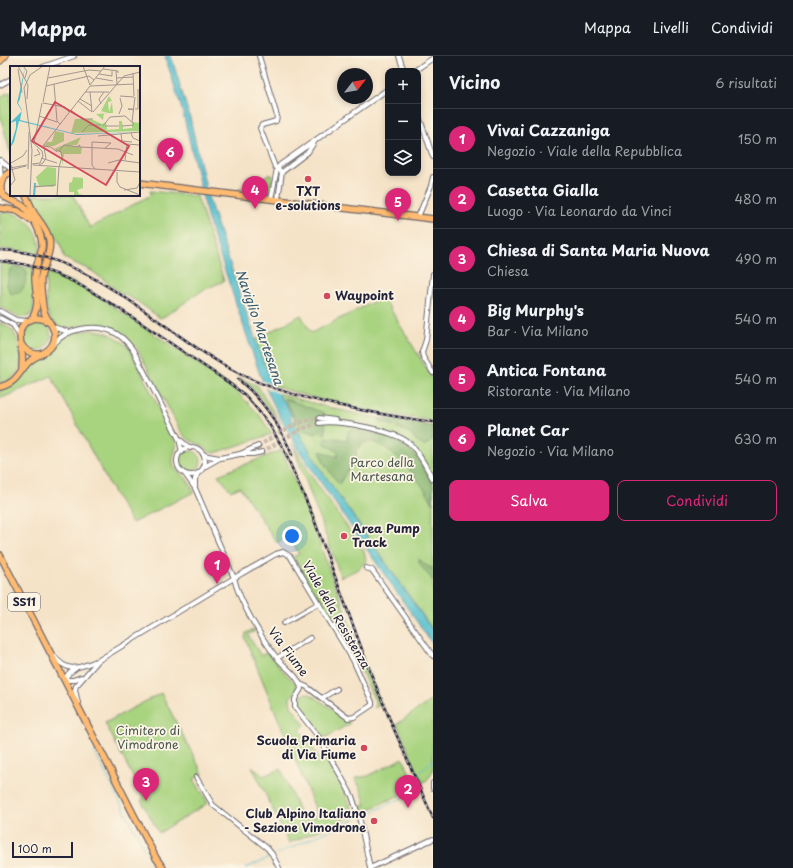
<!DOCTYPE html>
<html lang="it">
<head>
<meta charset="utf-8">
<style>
	:root { --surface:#171b24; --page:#20242c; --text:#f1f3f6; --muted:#9ea1a6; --line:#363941; --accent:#db2777 }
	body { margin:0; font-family:"Playpen Sans",sans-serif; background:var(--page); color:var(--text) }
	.controls { position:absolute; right:12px; top:12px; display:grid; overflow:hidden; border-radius:8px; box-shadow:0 2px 6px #0003 }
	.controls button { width:36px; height:36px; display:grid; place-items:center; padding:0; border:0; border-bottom:1px solid var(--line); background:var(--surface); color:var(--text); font:20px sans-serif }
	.compass { position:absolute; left:337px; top:12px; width:36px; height:36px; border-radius:50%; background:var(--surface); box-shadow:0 2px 6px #0003; rotate:59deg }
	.scale { position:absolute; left:12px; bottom:10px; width:61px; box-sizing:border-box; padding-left:4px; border:2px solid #22223b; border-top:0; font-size:11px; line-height:14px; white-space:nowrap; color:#22223b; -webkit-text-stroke:3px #fcf5e5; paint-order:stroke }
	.you { position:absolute; left:292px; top:480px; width:14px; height:14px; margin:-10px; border:3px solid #fff; border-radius:50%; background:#1a73e8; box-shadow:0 0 0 6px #1a73e833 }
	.badge { display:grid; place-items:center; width:26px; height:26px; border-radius:50%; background:var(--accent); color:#fff; font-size:13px; font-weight:700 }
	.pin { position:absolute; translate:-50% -33px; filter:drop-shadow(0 1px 2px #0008) }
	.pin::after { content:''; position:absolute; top:21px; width:14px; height:12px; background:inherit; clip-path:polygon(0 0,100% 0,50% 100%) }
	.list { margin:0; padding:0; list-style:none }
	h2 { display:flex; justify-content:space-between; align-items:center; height:52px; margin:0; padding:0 16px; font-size:17px }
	h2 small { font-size:13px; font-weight:400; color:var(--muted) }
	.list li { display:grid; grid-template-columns:26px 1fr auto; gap:12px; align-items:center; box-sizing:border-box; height:60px; padding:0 16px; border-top:1px solid var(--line) }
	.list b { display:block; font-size:15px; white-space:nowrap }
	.list p { margin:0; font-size:13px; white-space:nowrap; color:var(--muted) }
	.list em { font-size:13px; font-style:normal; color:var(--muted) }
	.actions { display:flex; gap:8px; padding:12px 16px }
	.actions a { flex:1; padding:9px 0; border:1px solid var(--accent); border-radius:8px; text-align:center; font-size:14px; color:var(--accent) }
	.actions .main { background:var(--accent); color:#fff }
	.icon { flex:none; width:22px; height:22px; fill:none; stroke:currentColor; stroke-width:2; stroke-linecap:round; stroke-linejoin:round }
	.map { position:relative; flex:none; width:433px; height:812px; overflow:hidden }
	header { display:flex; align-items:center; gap:24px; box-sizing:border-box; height:56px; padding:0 20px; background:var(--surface); border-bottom:1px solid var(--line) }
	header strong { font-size:19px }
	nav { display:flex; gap:22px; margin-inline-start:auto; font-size:14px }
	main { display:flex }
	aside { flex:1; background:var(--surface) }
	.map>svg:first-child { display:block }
	.green { fill:#a8d37f; stroke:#657a5d; fill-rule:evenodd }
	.forest { fill:#86b56e; stroke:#546c54 }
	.water { fill:#53bfce; stroke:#3a7084 }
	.pier { fill:#f5e3c8 }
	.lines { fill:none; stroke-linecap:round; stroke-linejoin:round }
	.stream { stroke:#53bfce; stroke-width:1 }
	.minor-tunnel { stroke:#cbbcac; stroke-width:4; stroke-dasharray:4 2; stroke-linecap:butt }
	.minor-casing { stroke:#6c666c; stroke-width:6 }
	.major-casing { stroke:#6c666c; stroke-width:8 }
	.highway-casing { stroke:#6c666c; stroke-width:8 }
	.minor { stroke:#fff; stroke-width:4 }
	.major { stroke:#ffbb71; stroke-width:5.5 }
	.highway { stroke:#ffbb71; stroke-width:6 }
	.rail-casing { stroke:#22223b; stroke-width:2.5 }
	.rail { stroke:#fcf5e5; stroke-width:1; stroke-dasharray:3; stroke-linecap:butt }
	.poi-dot { fill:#d1495b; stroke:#fcf5e5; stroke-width:1.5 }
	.labels { text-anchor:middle; stroke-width:3.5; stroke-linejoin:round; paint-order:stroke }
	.shield { fill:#fcf5e5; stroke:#63616e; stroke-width:1 }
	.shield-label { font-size:11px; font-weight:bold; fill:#22223b }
	.poi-label { font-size:12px; font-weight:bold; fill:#22223b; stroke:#fcf5e5; text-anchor:start }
	.park-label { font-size:12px; fill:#4a574f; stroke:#fcf5e5 }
	.street-label { font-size:12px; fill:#22223b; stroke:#fcf5e5 }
	.water-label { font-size:13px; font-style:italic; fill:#33596e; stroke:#fcf5e5 }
	.inset-river { fill:none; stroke:#53bfce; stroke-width:2 }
	.inset-road { fill:none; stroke:#a19690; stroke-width:1 }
	.view { fill:#d1495b; fill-opacity:0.15; stroke:#d1495b; stroke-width:2 }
	.inset-edge { fill:none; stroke:#22223b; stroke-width:2 }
</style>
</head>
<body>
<header>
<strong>Mappa</strong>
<nav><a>Mappa</a><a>Livelli</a><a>Condividi</a></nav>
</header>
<main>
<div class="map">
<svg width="433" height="812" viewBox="0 0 433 812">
	<rect width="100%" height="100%" fill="#fcf5e5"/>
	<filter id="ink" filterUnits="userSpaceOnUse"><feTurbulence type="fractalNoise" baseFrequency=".025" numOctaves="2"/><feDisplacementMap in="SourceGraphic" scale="8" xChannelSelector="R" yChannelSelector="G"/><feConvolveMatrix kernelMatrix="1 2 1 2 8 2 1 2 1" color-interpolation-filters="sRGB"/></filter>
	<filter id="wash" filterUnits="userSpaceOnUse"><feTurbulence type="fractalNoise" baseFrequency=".012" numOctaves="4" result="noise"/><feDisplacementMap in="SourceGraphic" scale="16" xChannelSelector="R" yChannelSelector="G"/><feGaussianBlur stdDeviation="0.9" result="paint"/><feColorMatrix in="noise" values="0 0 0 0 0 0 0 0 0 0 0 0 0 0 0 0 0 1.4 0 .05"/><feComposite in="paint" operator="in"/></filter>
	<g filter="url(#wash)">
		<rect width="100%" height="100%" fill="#f5e3c8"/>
		<g class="green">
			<polygon points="11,36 11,99 0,59 0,43 5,38"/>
			<polygon points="269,118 273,120 269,139 266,140 235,136 252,125 255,128"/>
			<path d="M150 135 197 140 224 225 203 234 165 260 160 262 137 245 121 237 92 215 64 202C63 186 40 155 31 141V139H73L90 172 151 139Z"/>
			<path d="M0 156C24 155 43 174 39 198L23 195 0 193Z"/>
			<path d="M0 207 34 212C31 223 38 255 29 260 27 261 22 261 20 262L0 251ZM15 211 22 212 27 215 7 229 9 221Z"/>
			<path d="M46 216 75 227 101 242 232 331 258 357 272 378 215 397C209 397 208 394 204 391 192 383 189 388 180 374L137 292 125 280 116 273 99 269H90L65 273 58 271 51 263 48 258 46 248Z"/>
			<path d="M383 241 433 323V365C379 358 326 347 274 330L266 313 255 284 301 259 311 277Z"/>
			<circle cx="36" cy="280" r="15"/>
			<path d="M0 266C4 269 10 271 13 275 19 285 25 307 17 317 13 323 8 325 2 327H0Z"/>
			<path d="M92 274C108 275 118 281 129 292L176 386C177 393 173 398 173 405 172 414 181 417 186 422 189 426 192 432 194 436L132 467 110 430 51 320 0 343V334C22 328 18 319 32 306 36 302 43 303 49 299 53 297 55 291 58 287 67 277 80 276 92 274Z"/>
			<path d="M238 321 258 330C259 333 278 362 281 368L257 337Z"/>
			<path d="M278 337C329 353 380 364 433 370V574L321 414 293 367 295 365 285 346 282 344Z"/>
			<polygon points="292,387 312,421 364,495 366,505 359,513 341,521"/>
			<polygon points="282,394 309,460 380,648 375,652 375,645 356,603 293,501 299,498 290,482 287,483 285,481 277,487 240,431 231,435 218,419"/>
			<circle cx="191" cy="405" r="10"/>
			<path d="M252 574 255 575 248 579 261 600 268 595 281 613 296 628 297 634 290 642 291 650 305 669 300 674 320 703 325 701 343 731 354 759 289 787 252 710 263 720 281 713 301 760C307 765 314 764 317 757L245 582 246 577Z"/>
			<polygon points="161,637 203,718 194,723 208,747 159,777 141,744 144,742 105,667"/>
			<polygon points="305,637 310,638 350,665 349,668 325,682 312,665 300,652 298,647 298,643"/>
			<polygon points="433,643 433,715 427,724 422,727 397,668"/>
			<polygon points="403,702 410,718 399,724 401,736 400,739 361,757 359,751 366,749 361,733 355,722 368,720"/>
		</g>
		<g class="forest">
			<path d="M14 211 23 212 27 215C26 226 24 241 10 237L7 229 10 214Z"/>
			<polygon points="284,342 324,357 326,377 323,378 319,375 316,378 304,374 297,365"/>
			<path d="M380 362 433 370V383L429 387 424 390C417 387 413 380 407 376 399 371 389 368 380 366Z"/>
			<path d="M352 374 386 380 409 393 416 401 433 428V447C424 429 394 391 373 386 369 385 365 387 361 388L356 395V408L349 412 340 427H338L324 407 320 395 337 401 338 396 324 387 326 381 347 384 348 375Z"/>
			<polygon points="419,503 427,510 433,513 433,525 419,507"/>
		</g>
		<path class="water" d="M165 0H171L190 62 208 141 234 220 262 303 282 344 285 346 292 360 290 361 321 414 433 575V589L308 408C290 380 273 350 260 319L208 164 183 57Z"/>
		<polygon class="pier" points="260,324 277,331 281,338 263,331"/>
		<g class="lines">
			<g class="stream">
				<polyline points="94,695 145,794"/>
				<polyline points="418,718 433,704"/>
				<polyline points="363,760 402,742 405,738 406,724 411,722"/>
				<polyline points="277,798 355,763"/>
				<polyline points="246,812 268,802"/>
			</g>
		</g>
	</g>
	<g filter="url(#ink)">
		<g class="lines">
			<g class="minor-tunnel">
				<path d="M258 390C277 379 296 364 319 362"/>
				<polyline points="262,396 301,373 319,367"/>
			</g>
			<defs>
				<g id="minor">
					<polyline points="259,0 277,60 276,65 262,69 260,72 275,111 282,116"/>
					<polyline points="399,0 404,15"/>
					<polyline points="43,11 74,0"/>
					<polyline points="414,15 433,2"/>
					<polyline points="0,29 11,23"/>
					<polyline points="418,57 433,101"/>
					<polyline points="0,104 11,113"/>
					<polyline points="0,108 1,124"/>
					<polyline points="271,143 277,113 280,109 388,33"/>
					<polyline points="278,143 282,116 308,96 315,85"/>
					<polyline points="418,161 431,130 433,121"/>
					<polyline points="433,218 426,284 422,296 423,301 433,317"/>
					<polyline points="0,255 16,264 27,265"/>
					<polyline points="0,262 13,269 19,279"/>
					<polyline points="53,271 69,276"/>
					<path d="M54 288C61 279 70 275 81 273 104 269 120 275 133 294L179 383 182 396"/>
					<polyline points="319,362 335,364"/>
					<path d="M319 367C339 364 393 374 409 387 419 396 426 411 433 423"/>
					<polyline points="179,383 190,392"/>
					<circle cx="191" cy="405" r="14"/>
					<polyline points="203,398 208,400 220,402"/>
					<polyline points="241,398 253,398 262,396"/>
					<polyline points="204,411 220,402 240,398 258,390"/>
					<path d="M185 418 195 432 234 522C240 547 261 581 276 601 284 611 300 620 301 633L295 643V651L320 683 352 740 360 765 370 812"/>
					<polyline points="195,432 195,423 198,417"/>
					<polyline points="366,512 372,514 433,600"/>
					<polyline points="284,567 319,547"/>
					<path d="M54 600C69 619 79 611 99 604L234 522 276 498 283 496 290 500 353 604 372 646V649L354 661 348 662 307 631 300 628"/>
					<polyline points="277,602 310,582"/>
					<polyline points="76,612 69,617 64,624 73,624 81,621"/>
					<polyline points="322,642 337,633"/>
					<polyline points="78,647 75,634 76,630 97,606"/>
					<polyline points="196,721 213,749 267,792 272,798 279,812"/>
					<polyline points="433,727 433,732"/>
					<polyline points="370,812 433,783"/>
				</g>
				<g id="major">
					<path d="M11 116C3 119 0 126 1 135 5 146 18 144 25 152 33 161 43 179 42 191 40 201 35 211 35 221 35 237 41 247 32 263"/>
					<polyline points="139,127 433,163"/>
					<polyline points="0,152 18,155 30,164"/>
					<path d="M21 288C26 296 32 299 41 298"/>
					<path d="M22 313C22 308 23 302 22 297 21 285 15 270 30 264 36 261 42 262 48 266"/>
					<path d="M0 331C18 327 19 314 31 304 39 298 51 296 54 285 58 272 45 264 43 252 42 242 40 231 41 221 43 209 52 196 49 183 47 173 39 165 34 157 31 151 29 146 26 140"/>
					<polyline points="0,499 156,802 163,812"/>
				</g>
				<polyline id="highway" points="0,5 5,0"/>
			</defs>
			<use href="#minor" class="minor-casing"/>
			<use href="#major" class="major-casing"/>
			<use href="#highway" class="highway-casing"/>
			<use href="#minor" class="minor"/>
			<use href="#major" class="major"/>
			<use href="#highway" class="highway"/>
			<defs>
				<g id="rail">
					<path d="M0 194C92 196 162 278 240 318 270 333 304 342 337 349 369 356 401 362 433 366"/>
					<path d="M0 205C55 209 96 237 141 267 170 287 200 307 229 327L245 339 257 353 269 368 284 394 312 458 371 618 393 671 433 762"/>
					<path d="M238 323C263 344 280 369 292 399"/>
				</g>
			</defs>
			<use href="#rail" class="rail-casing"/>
			<use href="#rail" class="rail"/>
		</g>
	</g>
	<g class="poi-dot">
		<circle cx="308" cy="123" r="4"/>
		<circle cx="327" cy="240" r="4"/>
		<circle cx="344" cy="480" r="4"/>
		<circle cx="364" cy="692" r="4"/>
		<circle cx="374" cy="765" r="4"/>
	</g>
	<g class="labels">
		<rect class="shield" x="8" y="537" width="32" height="18" rx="3"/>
		<g class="shield-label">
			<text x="24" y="550">SS11</text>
		</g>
		<g class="poi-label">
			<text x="308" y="140" text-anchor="middle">TXT<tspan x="308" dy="14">e-solutions</tspan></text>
			<text x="335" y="244">Waypoint</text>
			<text x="352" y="477">Area Pump<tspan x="352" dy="14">Track</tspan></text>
			<text x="356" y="689" text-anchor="end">Scuola Primaria<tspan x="356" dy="14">di Via Fiume</tspan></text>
			<text x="366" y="762" text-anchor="end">Club Alpino Italiano<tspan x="366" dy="14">- Sezione Vimodrone</tspan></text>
		</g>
		<g class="park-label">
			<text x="382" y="411">Parco della<tspan x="382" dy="14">Martesana</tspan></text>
			<text x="148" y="679">Cimitero di<tspan x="148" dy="14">Vimodrone</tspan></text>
		</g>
		<g class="street-label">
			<text transform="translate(336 559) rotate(60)" y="4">Viale della Resistenza</text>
			<text transform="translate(288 596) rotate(53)" y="4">Via Fiume</text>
		</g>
		<g class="water-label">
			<text transform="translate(260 271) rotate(71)" y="5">Naviglio Martesana</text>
		</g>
	</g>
	<g transform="translate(10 10)">
		<rect width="130" height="130" fill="#f5e3c8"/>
		<path d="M99 30 102 35 98 36 99 46 102 36 103 47H94L93 54 86 48 98 47 91 45ZM65 53H81L92 58 96 56 97 64 109 63V55H112L113 63 122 62V56L130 57V65L61 67ZM45 65 54 67V75L44 80H34L37 76H42ZM71 71 67 79H56L72 81 71 88H54L52 100V87L44 83ZM37 101 46 102V118L43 121 29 120 26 111ZM63 111 73 112V122L67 124 69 128 77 130H64V126H59V117L62 116Z" fill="#a8d37f"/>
		<path d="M15 1 10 33 8 37 12 44 10 54 66 68 130 66 67 69 9 55 4 76 0 82 6 62V55L0 57 12 45 7 37Z" fill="#53bfce"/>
		<path class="inset-river" d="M24 130 25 117"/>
		<path class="inset-road" d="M8 0 18 19 17 33M13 0 17 5 15 12M73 0 80 19M0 3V18M8 3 12 27M93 3 108 5V7M106 5 107 18M123 7 124 30M89 8 102 10V5M38 12 79 4 91 5M86 12 103 15M106 12 123 11M44 18 47 55 50 58M80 19 95 0M36 20 79 10 84 14M80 20 124 18M75 26H99M80 26 82 46M110 30 124 31M70 33 82 40M68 35 82 46M33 36 40 0M33 37 55 41 59 46M91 38 89 33 94 26M125 43H128V23M61 44 72 53H83M124 44 118 43H124M83 46 114 10 130 6M109 48 112 40 110 32M29 50 47 56M122 56 125 31M93 60 100 51 115 50 124 58M95 60H109M112 60 124 59M72 66 79 59H91M121 67 123 72 130 75M111 68 112 75 122 76M88 70 130 66M24 77 32 37M70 81 108 83 123 89M46 84 51 86 52 91 49 101M49 85 54 79 69 81 70 79 68 80M47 86 41 81 33 80 80 20M24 90 30 88 27 83M31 92 47 97M115 94 117 78 130 79M1 97 13 90 17 84M98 97 109 94 130 97M22 98 30 97 33 90 32 85 22 76M23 99 130 106M29 99 33 97 36 92 34 82M0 102 17 99M18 103 19 66M85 103 82 99V76L101 77 95 82M0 104 16 100M107 106V116L110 121 130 129M0 120 5 114 1 99M28 120 24 121 46 119M114 124 127 122 130 116M20 130 22 84 14 22 20 9 33 0M47 130 49 101"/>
		<path class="view" d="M45 36 119 80 96 119 22 75Z"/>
		<rect width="130" height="130" class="inset-edge"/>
	</g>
</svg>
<div class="controls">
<button>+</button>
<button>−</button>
<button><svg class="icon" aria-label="layers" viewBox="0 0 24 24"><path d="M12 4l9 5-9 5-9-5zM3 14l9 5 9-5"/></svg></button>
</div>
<svg class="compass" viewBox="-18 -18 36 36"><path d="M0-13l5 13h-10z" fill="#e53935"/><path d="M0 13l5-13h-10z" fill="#9ea1a6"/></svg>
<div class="scale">100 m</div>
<div class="you"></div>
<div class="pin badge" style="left:217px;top:528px">1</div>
<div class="pin badge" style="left:408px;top:752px">2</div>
<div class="pin badge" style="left:146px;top:745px">3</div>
<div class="pin badge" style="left:255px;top:153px">4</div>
<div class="pin badge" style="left:398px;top:165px">5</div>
<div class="pin badge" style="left:170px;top:115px">6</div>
</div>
<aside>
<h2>Vicino<small>6 risultati</small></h2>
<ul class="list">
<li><span class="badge">1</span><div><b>Vivai Cazzaniga</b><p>Negozio · Viale della Repubblica</p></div><em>150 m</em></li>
<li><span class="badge">2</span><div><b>Casetta Gialla</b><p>Luogo · Via Leonardo da Vinci</p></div><em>480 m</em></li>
<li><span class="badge">3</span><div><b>Chiesa di Santa Maria Nuova</b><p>Chiesa</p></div><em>490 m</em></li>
<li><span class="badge">4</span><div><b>Big Murphy's</b><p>Bar · Via Milano</p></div><em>540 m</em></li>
<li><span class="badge">5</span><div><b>Antica Fontana</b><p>Ristorante · Via Milano</p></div><em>540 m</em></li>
<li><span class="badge">6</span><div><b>Planet Car</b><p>Negozio · Via Milano</p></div><em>630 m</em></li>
</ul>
<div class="actions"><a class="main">Salva</a><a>Condividi</a></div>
</aside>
</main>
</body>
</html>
